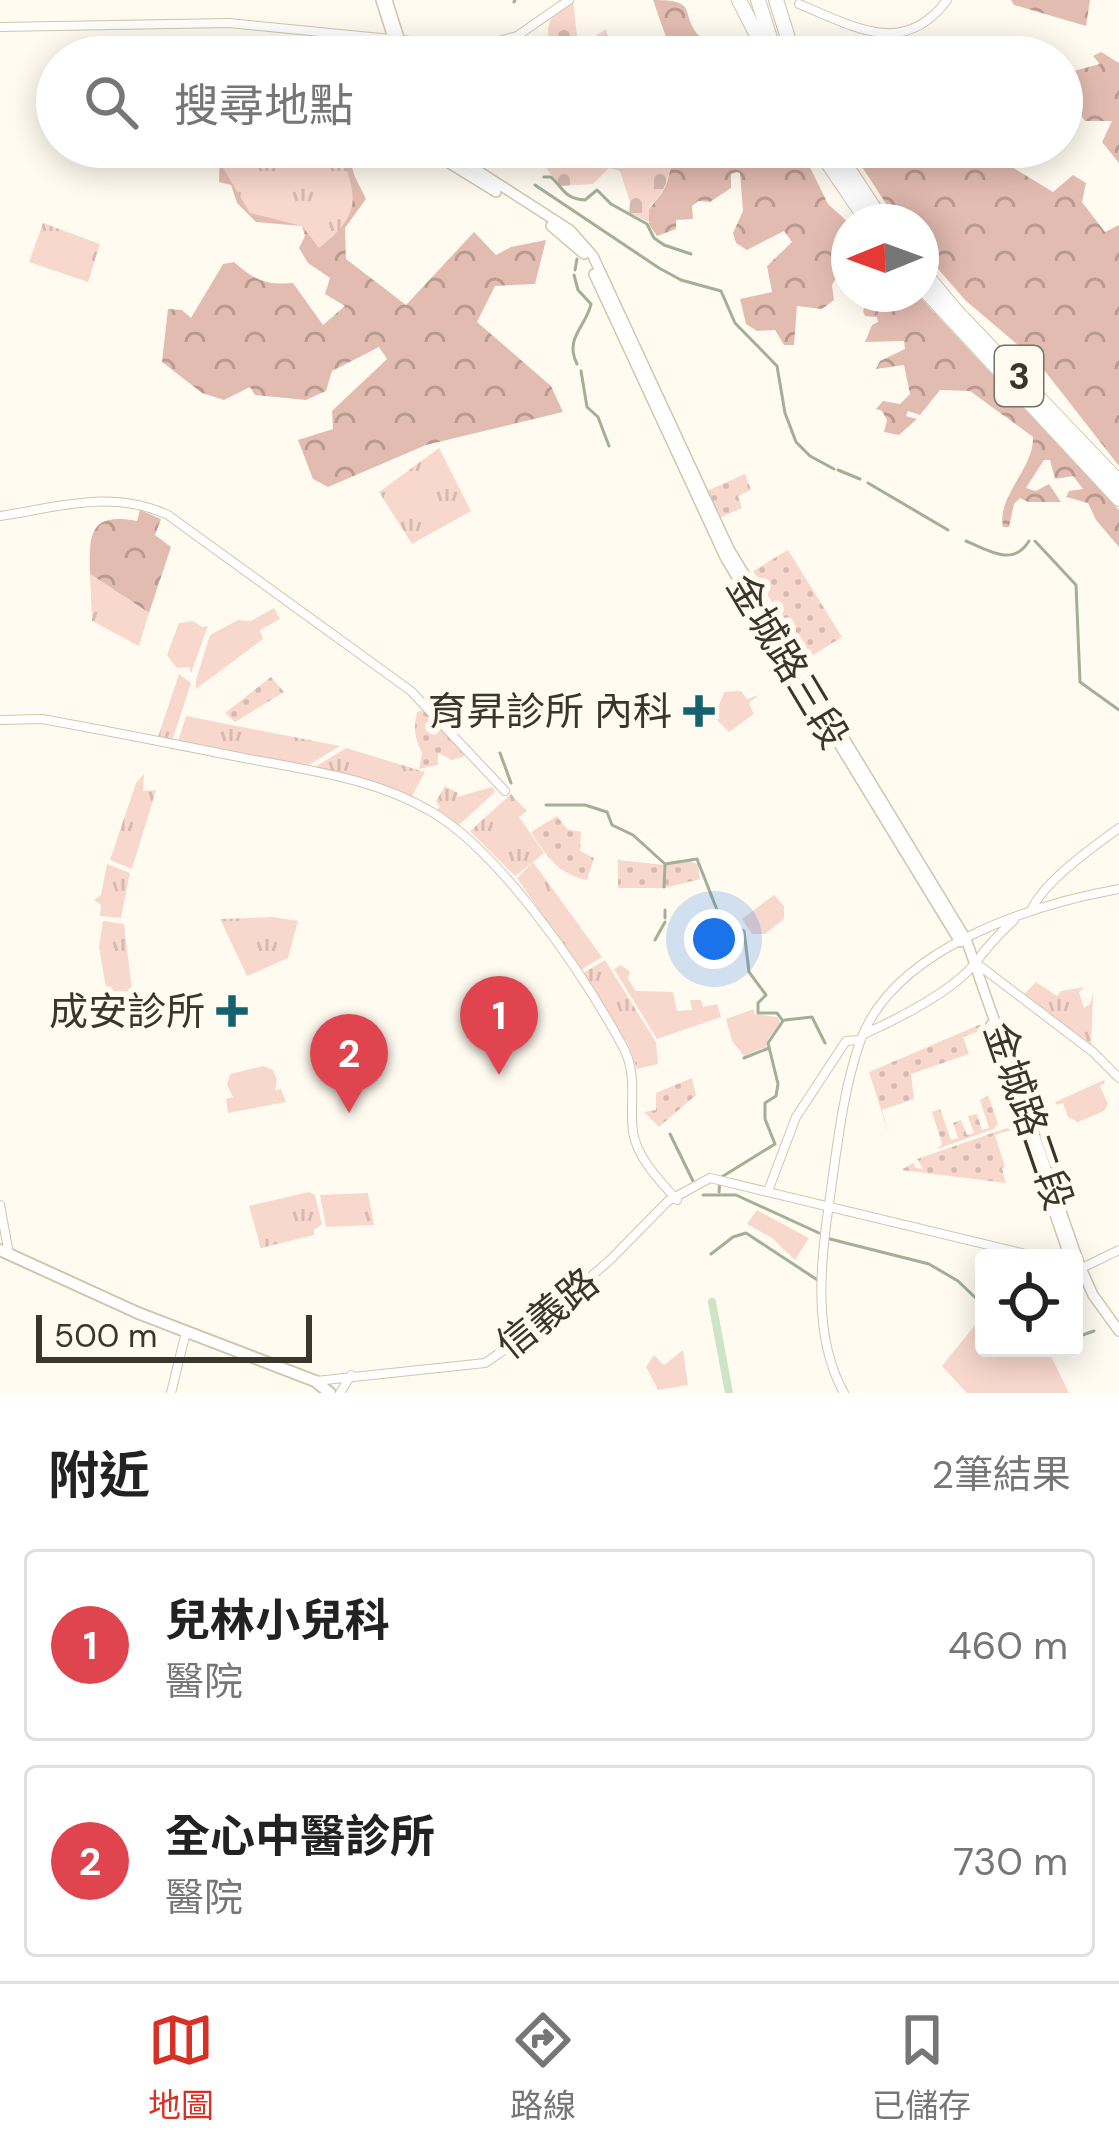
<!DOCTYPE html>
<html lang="zh-TW">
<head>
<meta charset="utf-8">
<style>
	:root { --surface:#fff; --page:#f2f2f2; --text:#222; --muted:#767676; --line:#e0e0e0; --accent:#d93025 }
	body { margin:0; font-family:"DM Sans","Noto Sans TC",sans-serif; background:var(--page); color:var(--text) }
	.controls { position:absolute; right:36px; bottom:36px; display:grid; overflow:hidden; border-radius:12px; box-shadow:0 6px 30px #0003 }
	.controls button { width:108px; height:108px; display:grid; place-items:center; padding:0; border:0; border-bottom:3px solid var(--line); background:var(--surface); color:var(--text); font:60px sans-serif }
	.compass { position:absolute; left:831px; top:204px; width:108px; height:108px; border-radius:50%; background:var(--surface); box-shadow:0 6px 30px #0003; rotate:269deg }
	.scale { position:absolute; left:36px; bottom:30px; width:276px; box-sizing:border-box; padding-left:12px; border:6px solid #3b362c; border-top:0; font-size:33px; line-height:42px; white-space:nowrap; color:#3b362c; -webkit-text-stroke:9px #fffbf0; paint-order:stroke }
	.you { position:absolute; left:714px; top:939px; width:42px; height:42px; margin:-30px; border:9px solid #fff; border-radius:50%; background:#1a73e8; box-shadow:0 0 0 18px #1a73e833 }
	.badge { display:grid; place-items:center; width:78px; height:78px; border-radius:50%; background:var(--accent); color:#fff; font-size:39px; font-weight:700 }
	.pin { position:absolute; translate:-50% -99px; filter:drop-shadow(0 3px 6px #0008) }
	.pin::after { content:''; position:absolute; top:63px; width:42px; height:36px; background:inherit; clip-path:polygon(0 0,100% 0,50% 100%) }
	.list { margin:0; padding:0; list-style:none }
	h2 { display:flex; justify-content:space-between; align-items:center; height:156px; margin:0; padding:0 48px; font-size:51px }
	h2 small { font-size:39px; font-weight:400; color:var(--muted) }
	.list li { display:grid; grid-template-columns:78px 1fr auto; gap:36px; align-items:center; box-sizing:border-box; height:192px; margin:0 24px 24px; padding:0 24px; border:3px solid var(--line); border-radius:12px }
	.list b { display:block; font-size:45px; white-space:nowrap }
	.list p { margin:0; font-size:39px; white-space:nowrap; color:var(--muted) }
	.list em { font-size:39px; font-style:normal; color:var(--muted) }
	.icon { flex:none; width:66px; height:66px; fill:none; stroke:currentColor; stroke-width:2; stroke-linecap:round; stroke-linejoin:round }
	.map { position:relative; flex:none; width:1119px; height:1393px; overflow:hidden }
	.search { position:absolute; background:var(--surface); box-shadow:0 6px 30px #0003; left:36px; right:36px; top:36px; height:132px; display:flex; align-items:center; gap:30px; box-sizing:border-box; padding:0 42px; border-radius:66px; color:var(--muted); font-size:45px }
	.sheet { height:588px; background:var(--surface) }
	nav { display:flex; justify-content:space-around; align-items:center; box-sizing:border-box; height:168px; border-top:3px solid var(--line); background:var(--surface); font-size:33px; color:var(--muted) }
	nav a { display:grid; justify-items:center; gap:6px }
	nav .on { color:var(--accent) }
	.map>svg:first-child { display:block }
	.grass { fill:url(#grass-dots) }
	.forest { fill:url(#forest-crowns) }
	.cemetery { fill:url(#cemetery-stones) }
	.park { fill:url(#park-tufts) }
	.garden { fill:#f8d7cd }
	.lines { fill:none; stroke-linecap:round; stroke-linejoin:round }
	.stream { stroke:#a1b097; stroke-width:3 }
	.river { stroke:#cde4c5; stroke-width:8 }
	.tertiary-casing { stroke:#d1c6ad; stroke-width:10 }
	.secondary-casing { stroke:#d1c6ad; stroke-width:12 }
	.primary-casing { stroke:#d1c6ad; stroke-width:14 }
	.motorway-casing { stroke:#d1c6ad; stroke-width:16 }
	.tertiary { stroke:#fff; stroke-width:8 }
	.secondary { stroke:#fff; stroke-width:9 }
	.primary { stroke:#fff; stroke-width:10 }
	.motorway { stroke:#fff; stroke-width:14 }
	.poi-dot { fill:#16616e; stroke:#fffbf0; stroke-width:4.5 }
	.labels { text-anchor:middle; stroke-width:12; stroke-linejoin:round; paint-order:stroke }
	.shield { fill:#fffbf0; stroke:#767167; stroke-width:3 }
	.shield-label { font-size:36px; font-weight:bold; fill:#3b362c }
	.street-label { font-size:39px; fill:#3b362c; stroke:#fffbf0 }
	.poi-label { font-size:39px; fill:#3b362c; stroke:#fffbf0; text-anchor:end }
</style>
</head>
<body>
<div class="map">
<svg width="1119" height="1393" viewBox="0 0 1119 1393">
	<defs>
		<pattern id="grass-dots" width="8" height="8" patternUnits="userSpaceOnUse" patternTransform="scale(3)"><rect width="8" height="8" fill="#f8d7cd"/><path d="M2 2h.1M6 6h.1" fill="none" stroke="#d6b9b0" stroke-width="1.8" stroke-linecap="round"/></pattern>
		<pattern id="forest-crowns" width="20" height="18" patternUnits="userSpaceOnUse" patternTransform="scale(3)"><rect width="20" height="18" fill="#e3bcb1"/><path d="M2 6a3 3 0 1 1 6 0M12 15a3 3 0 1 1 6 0" fill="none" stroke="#b99a90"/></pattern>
		<pattern id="cemetery-stones" width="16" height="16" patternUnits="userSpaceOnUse" patternTransform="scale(3)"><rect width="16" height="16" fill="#f8d7cd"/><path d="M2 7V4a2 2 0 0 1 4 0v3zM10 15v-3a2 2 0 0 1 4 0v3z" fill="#d6b9b0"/></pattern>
		<pattern id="park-tufts" width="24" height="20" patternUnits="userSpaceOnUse" patternTransform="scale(3)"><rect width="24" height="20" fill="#f8d7cd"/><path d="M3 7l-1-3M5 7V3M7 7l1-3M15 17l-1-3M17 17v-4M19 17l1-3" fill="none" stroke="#d6b9b0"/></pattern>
	</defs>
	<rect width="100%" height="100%" fill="#fffbf0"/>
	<g class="grass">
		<polygon points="745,474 751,490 738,496 742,508 719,518 707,491"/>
		<polygon points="788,550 842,637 807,659 753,571"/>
		<polygon points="271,677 284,692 235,722 225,713"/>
		<path d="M426 709 465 756 452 760 438 753V765L419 769 422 753C415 737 413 730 417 712Z"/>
		<path d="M557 816 567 829 581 832 580 851 594 858 587 880C557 874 547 856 531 832Z"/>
		<polygon points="618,860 665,865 688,861 698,864 700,879 665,888 618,888"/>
		<polygon points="979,1025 982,1026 1030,1172 982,1030 963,1037 969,1054 911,1074 914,1099 882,1110 892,1144 869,1072"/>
		<polygon points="692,1078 696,1095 659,1127 644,1112 656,1110 656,1093"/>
		<polygon points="988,1095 998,1124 994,1129 937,1149 942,1144 932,1112 940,1109 951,1140 958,1138 953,1123 961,1120 967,1135 974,1133 968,1116 977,1114 982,1130 989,1128 980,1100"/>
		<polygon points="1007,1128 1011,1130 995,1135 1005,1167 1002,1168 1006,1183 901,1170 913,1163 916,1168 923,1169 917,1159"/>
	</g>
	<g class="forest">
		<path d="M653 0C701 0 678 13 700 37 708 45 724 49 734 57H652L662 54 666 37Z"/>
		<polygon points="1011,0 1090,0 1086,26 1014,5"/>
		<polygon points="1101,52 1119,63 1119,163 1102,142 1112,121 1085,121 1062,87 1062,74 1100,64 1093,56"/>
		<path d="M220 147H347L354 175 366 199 345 228 346 259 406 305 474 232 496 255 511 247 546 240 535 284 495 286 477 322 551 386 563 412 426 445 328 487 313 479 298 440 333 429 332 411 387 359 379 347 332 371 326 391 306 400 255 395 250 387 224 400 202 393 162 362 168 309 182 310 191 318 223 264 234 262C254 280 266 285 293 283L323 325 345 306 325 294 330 278 308 263 299 248 305 236 302 226 256 222 237 203 231 185 219 182Z"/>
		<path d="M659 147H800L828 204 849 223V278L835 280 832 285 834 300 822 309 797 306 794 345H784L775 330 757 331 746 324 740 299 772 292 767 266 792 242 784 231 747 250 736 243 733 233 743 211 740 173 737 172 731 174V188L710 202 698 201 692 206 693 219 676 220V229L657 236 649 224V209C666 189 667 187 672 161L668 157 666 165 661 159H654Z"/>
		<polygon points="849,147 1006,147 1002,161 1053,192 1073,175 1086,183 1082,202 1105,232 1119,225 1119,466 1037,361 965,300 921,249 921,222 898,222"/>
		<path d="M871 294H917L1119 510V547L1096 520 1088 503 1066 497 1069 491 1083 489 1073 476 1055 479 1050 460H1044L1026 488 1036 491 1049 484 1061 502H1028L1020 498 1014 504 1009 527H1003C997 495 1034 469 1033 437L970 391 940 390 920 415 908 411 906 416 917 419 899 435 884 432 887 420 882 411 876 409 883 401 900 404 910 394 904 365 876 369 880 361 905 349 904 341 865 342 872 325 878 322 877 317 865 316 863 311Z"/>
		<path d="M140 510 161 519 155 535 171 547 149 613 90 574C89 534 89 512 137 521Z"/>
	</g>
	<g class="cemetery">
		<path d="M573 1 578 45 590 50 594 37 606 29 609 45 599 57 554 55C543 25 546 19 573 1Z"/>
		<path d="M548 147H658L654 159H661L666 166 669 157 672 161C667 183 665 192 649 207V222L628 212 630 202 620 171 609 168 593 184 560 186 547 169 551 155Z"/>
	</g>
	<g class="park">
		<path d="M223 147H338C357 195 364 213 319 248L302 226 250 213 222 166Z"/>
		<polygon points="43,223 100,244 88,282 29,262"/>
		<polygon points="439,448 471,511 412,544 379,492"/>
		<polygon points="90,574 149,613 139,646 92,621"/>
		<polygon points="179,674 191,683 172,741 158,737"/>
		<polygon points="741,691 747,699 759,695 749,703 754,714 729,732 703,706 718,708 724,692"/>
		<polygon points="186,716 340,746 307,766 178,742"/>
		<polygon points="346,748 425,772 411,798 358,778 315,767"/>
		<polygon points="144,774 143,791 156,790 132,869 110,860 136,783"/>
		<polygon points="445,786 458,793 457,797 492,787 495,792 459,825 437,809 440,807 436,801"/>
		<polygon points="511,794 527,811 519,817 544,853 533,862 602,957 581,970 517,878 533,862 515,876 470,831"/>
		<polygon points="107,864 130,873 121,918 100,916 101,905 94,900 101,895"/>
		<polygon points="273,917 298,921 288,958 247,976 220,919"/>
		<polygon points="103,921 124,924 134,1006 112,1023 99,947"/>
		<polygon points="605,960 656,1042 658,1064 637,1069 629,1046 583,973"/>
		<polygon points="1036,982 1057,996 1061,991 1084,987 1079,992 1084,1008 1090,1004 1093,993 1091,1047 1024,994"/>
		<polygon points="309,1192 315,1195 322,1224 314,1230 314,1235 261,1248 249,1206"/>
		<polygon points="368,1193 374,1225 326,1227 320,1195"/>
		<polygon points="683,1350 688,1385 658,1390 646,1367 654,1355 664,1365"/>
	</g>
	<g class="garden">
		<polygon points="57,233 89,248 91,262 83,270 91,273 89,280 31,261 32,255 41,257 45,238"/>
		<polygon points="274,608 280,619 260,630 263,639 196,689 196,680 210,635 238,620 251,621"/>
		<polygon points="193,621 202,627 208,626 191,673 189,667 177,668 167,655 179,623"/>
		<polygon points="774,895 784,906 784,919 765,934 752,934 742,919"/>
		<polygon points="621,965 630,972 628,979 636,991 673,992 677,1011 692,1010 690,1000 701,1000 703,1007 717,1004 721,1017 657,1039 614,969"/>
		<polygon points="754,1009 754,1014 777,1017 781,1024 768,1039 766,1047 744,1056 732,1041 726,1019"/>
		<polygon points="263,1066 273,1070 277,1080 275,1090 281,1089 286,1102 228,1113 226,1099 233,1097 227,1085 230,1074"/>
		<polygon points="1104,1080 1105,1083 1100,1086 1108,1104 1104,1111 1078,1122 1068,1117 1063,1103 1057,1105 1055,1102"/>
		<polygon points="757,1210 809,1238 795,1260 772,1238 747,1224"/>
		<polygon points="984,1314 984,1348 1047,1348 1069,1393 967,1393 942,1366"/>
	</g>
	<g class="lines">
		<g class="stream">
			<polyline points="514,2 515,0"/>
			<path d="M544 177H551C564 189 565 199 585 200L597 190 611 204 647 224 654 238 664 245 691 254"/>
			<polyline points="535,185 659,268 681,280 721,291 735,323 777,366 785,413 796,442 810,456 834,469"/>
			<polyline points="575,270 577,259"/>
			<path d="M574 275 578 290 591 304C586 327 564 338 577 364"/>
			<polyline points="581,371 587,407 598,417 609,446"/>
			<polyline points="838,470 860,479"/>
			<polyline points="868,483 948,530"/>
			<path d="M966 541C989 551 1013 567 1029 541"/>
			<polyline points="1035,541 1076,585 1080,682 1119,710"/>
			<polyline points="429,696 436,701"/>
			<polyline points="443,707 459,718"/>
			<polyline points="500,753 511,783"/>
			<polyline points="546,805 585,805 607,812 612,825 633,835 665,864 697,859 721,920 744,931 749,972 766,995 758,1003 758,1013 777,1013 783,1021 768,1043 778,1084 776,1096 765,1103 765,1119 775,1144 720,1178 719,1192"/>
			<polyline points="664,887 665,865"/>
			<polyline points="665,918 665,910"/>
			<polyline points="655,940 665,922"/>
			<polyline points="785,1020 812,1017 825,1043"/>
			<polyline points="744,1058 769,1048"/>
			<polyline points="670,1134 693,1181"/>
			<polyline points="703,1195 736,1195 819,1233"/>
			<polyline points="830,1239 929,1264 958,1281 984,1306"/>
			<polyline points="711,1254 733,1237 746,1233 819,1281"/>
			<polyline points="1074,1338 1094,1331"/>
		</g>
		<polyline class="river" points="712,1302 729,1393"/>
		<defs>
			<g id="tertiary">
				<path d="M799 4C855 27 904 58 947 0"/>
				<polyline points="0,27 229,23 411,41 488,44 517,36 569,0"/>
				<path d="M0 516C60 507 111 489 168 515L411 691 505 791"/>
				<path d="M0 720 42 719C108 731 174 744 239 757 305 770 373 777 432 812 501 853 582 972 621 1043 639 1074 629 1099 633 1132 637 1158 660 1181 677 1200"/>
				<path d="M1031 911C1043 882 1093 847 1119 828"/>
				<polyline points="976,963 1093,1052 1119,1078"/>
				<path d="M864 1034C896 1020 955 990 976 962 987 947 1000 933 1014 920"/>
				<polyline points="768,1191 796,1117 846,1041 860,1040"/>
				<polyline points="0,1205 9,1254"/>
				<polyline points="1074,1265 1084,1267 1119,1250"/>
				<polyline points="316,1381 485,1363 516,1342 610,1260 668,1201 710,1178 1042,1258"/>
				<polyline points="171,1393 186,1332"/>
				<polyline points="340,1393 351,1375"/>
				<path d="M844 1393C813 1338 820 1264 829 1204 837 1149 842 1094 860 1042 893 948 1031 905 1119 889"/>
			</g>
			<g id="secondary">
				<polyline points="381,0 399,57"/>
				<polyline points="387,0 405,57"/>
				<polyline points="432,147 444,160 496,192"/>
				<polyline points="441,147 570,230 593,256 729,549 966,939 1080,1266 1093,1295 1119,1331"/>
				<polyline points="551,226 584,254"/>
				<polyline points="594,274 726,559 960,942"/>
				<polyline points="991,1025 1024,1123"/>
				<polyline points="1035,1156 1070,1258"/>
			</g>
			<polyline id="primary" points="0,1250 138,1313 315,1381 330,1393"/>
			<g id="motorway">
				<polyline points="739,0 768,57"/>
				<polyline points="758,0 776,57"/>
				<polyline points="776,0 794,57"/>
				<polyline points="817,147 868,222"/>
				<polyline points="834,147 883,222"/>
				<polyline points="921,269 955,310 1119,482"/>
				<polyline points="921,286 1119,499"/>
			</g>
		</defs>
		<use href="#tertiary" class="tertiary-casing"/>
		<use href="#secondary" class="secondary-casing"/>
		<use href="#primary" class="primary-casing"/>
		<use href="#motorway" class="motorway-casing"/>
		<use href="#tertiary" class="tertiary"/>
		<use href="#secondary" class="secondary"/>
		<use href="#primary" class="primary"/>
		<use href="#motorway" class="motorway"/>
	</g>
	<g class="poi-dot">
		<path d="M693 693h12v12h12v12h-12v12h-12v-12h-12v-12h12z"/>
		<path d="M226 993h12v12h12v12h-12v12h-12v-12h-12v-12h12z"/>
	</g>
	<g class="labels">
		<rect class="shield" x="995" y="346" width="48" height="60" rx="9"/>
		<g class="shield-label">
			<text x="1019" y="389">3</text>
		</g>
		<g class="street-label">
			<text transform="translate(788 661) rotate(59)" y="14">金城路三段</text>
			<text transform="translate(1029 1116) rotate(71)" y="14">金城路二段</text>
			<text transform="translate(547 1313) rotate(-39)" y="14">信義路</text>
		</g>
		<g class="poi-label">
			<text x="672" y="725">育昇診所 內科</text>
			<text x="205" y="1025">成安診所</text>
		</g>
	</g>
</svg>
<div class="controls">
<button><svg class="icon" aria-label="locate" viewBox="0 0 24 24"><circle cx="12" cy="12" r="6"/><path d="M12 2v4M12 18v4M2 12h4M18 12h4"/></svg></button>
</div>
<svg class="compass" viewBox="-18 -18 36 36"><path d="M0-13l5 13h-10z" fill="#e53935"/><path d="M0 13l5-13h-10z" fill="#767676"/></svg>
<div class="scale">500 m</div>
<div class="you"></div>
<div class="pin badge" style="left:499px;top:1075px;background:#e0444e">1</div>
<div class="pin badge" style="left:349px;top:1113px;background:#e0444e">2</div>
<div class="search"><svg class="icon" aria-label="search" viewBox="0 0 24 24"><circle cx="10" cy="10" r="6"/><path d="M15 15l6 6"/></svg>搜尋地點</div>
</div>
<section class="sheet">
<h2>附近<small>2筆結果</small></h2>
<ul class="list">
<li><span class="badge" style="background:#e0444e">1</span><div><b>兒林小兒科</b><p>醫院</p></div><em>460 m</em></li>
<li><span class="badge" style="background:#e0444e">2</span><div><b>全心中醫診所</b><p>醫院</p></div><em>730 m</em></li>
</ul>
</section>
<nav>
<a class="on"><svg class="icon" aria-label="map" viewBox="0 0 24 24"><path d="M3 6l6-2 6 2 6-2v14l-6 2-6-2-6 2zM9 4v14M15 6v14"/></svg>地圖</a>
<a><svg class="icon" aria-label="directions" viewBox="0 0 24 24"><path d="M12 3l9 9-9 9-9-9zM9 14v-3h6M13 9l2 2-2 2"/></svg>路線</a>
<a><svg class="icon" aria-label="saved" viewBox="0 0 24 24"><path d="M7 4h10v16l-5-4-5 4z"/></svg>已儲存</a>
</nav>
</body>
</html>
